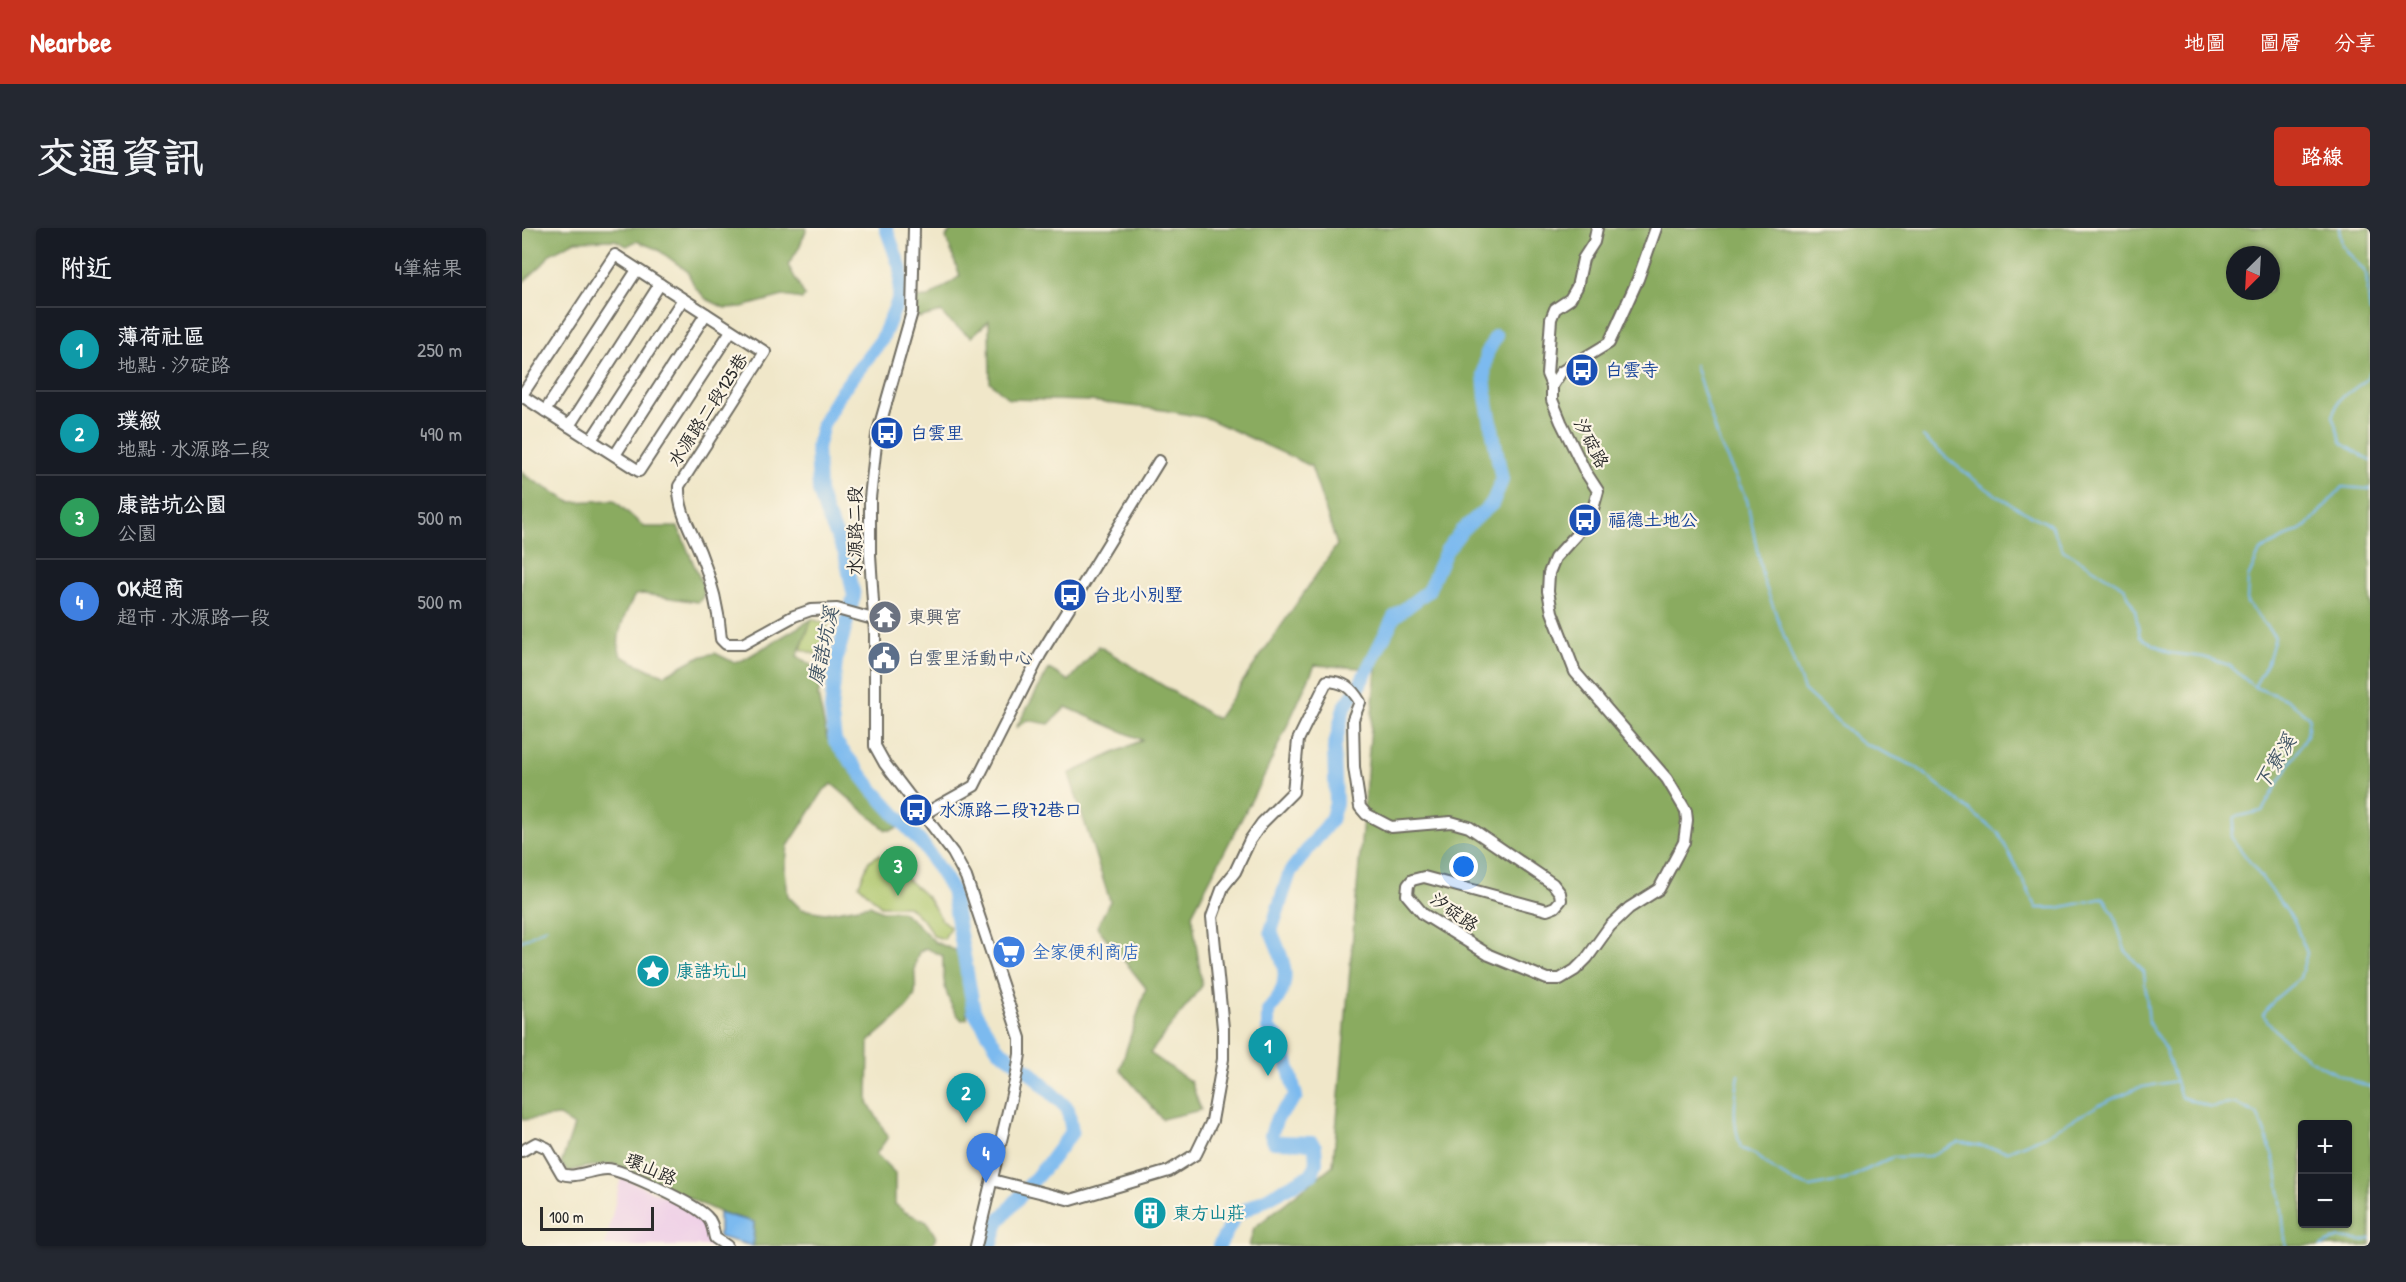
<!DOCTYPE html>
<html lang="zh-TW">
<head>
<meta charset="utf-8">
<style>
	:root { --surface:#171b24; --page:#242831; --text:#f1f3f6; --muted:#9ea1a6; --line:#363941; --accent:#c8321e }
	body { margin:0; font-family:"Patrick Hand","LXGW WenKai TC",sans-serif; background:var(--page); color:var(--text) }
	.controls { position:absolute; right:18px; bottom:18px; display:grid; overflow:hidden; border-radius:6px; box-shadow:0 2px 4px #0004 }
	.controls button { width:54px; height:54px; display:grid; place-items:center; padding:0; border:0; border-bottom:2px solid var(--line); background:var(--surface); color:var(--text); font:30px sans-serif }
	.compass { position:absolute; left:1704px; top:18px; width:54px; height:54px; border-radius:50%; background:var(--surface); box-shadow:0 2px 4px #0004; rotate:204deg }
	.scale { position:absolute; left:18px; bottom:15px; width:114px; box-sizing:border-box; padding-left:6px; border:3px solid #2b2b2b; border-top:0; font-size:16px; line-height:21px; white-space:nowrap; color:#2b2b2b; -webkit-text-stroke:4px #fcf5e5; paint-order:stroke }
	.you { position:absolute; left:942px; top:639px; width:21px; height:21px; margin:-15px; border:4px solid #fff; border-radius:50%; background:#1a73e8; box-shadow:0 0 0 9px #1a73e833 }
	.badge { display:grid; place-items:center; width:39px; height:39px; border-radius:50%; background:var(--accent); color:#fff; font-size:20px; font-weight:700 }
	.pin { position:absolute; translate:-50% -50px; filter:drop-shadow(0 2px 3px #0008) }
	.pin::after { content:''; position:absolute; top:32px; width:21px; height:18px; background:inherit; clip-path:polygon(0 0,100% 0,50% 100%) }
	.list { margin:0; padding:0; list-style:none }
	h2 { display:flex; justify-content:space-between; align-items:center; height:78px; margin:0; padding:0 24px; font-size:26px }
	h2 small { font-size:20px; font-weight:400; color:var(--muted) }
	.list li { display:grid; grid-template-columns:39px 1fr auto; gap:18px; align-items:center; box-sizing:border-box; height:84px; padding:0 24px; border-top:2px solid var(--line) }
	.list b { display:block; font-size:22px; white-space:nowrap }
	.list p { margin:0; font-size:20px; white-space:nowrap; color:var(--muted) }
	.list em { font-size:20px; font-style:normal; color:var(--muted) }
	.map { position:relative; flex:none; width:1848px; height:1018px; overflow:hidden; border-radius:6px }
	header { display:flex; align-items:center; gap:36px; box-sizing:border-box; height:84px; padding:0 30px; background:var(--accent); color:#fff }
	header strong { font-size:28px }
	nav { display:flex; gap:33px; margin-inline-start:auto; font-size:21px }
	.intro { display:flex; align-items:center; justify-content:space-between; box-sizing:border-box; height:144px; padding:0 36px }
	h1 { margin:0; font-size:42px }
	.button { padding:15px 27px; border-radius:6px; background:var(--accent); color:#fff; font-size:21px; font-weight:700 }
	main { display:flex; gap:36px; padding:0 36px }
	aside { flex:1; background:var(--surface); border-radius:6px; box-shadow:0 2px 4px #0004 }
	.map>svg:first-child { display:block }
	.built { fill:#efd0e7 }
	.green { fill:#adc66c; stroke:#6c784c; stroke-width:1.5 }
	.forest { fill:#8aab60; stroke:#5a6b46; stroke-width:1.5; fill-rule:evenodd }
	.water { fill:#7bbaef; stroke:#53728d; stroke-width:1.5 }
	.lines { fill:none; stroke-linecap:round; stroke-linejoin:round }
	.stream { stroke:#7bbaef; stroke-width:2 }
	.river { stroke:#7bbaef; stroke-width:14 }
	.minor-casing { stroke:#706d62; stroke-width:14 }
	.minor { stroke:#fff; stroke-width:10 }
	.labels { text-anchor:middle; stroke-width:4.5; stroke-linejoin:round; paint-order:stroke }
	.transit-label { font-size:18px; fill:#164399; stroke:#fcf5e5; text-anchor:start }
	.street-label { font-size:18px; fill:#2b2b2b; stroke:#fcf5e5 }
	.worship-label { font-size:18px; fill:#5b616d; stroke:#fcf5e5; text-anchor:start }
	.service-label { font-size:18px; fill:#4e5e75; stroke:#fcf5e5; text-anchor:start }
	.shop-label { font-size:18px; fill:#366cbe; stroke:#fcf5e5; text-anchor:start }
	.culture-label { font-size:18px; fill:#0d838f; stroke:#fcf5e5; text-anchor:start }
	.water-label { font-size:20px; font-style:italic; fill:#435666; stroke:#fcf5e5 }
</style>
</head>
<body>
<header>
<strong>Nearbee</strong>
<nav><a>地圖</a><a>圖層</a><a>分享</a></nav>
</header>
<div class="intro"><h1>交通資訊</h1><a class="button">路線</a></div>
<main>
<aside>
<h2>附近<small>4筆結果</small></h2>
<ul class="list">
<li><span class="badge" style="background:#0f9aa8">1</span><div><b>薄荷社區</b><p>地點 · 汐碇路</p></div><em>250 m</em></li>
<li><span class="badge" style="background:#0f9aa8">2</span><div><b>璞緻</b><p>地點 · 水源路二段</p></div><em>490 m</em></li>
<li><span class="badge" style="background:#2e9e5b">3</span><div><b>康誥坑公園</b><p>公園</p></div><em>500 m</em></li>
<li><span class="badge" style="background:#3f7fe0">4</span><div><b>OK超商</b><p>超市 · 水源路一段</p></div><em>500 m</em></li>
</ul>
</aside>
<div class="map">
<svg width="1848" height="1018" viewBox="0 0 1848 1018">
	<rect width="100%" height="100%" fill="#fcf5e5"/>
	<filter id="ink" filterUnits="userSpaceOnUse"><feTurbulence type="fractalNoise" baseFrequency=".0167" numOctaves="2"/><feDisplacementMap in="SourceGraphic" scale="12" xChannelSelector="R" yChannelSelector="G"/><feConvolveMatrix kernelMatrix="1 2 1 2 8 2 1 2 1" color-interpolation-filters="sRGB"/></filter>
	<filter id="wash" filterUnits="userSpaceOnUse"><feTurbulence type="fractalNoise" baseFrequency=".008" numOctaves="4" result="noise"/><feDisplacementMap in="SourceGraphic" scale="24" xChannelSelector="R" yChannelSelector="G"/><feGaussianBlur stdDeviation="1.35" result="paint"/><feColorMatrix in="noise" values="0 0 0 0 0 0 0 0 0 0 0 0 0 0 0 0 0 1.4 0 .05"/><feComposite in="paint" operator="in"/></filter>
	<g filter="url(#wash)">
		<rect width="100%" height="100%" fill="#f0e7c9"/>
		<polygon class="built" points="99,949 171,982 184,995 188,1011 195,1018 83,1018"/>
		<g class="green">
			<polygon points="290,391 306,397 295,427 279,421"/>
			<polygon points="357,627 370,643 384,650 406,670 420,692 428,699 422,711 412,708 402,693 386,678 359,678 337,657 347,633"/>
		</g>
		<g class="forest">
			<polygon points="0,0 285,0 277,20 266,37 283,68 280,71 261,68 220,79 203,80 184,71 173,59 165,43 135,21 114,13 105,18 93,12 53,13 28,26 21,36 0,55"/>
			<path d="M431 0H1848V1018H727L732 1000 811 937 854 441 793 437 744 544 670 686 680 758 628 825 669 854 679 882 640 891 598 841 624 760 575 699 588 673 547 546 620 512 544 479 527 496 505 492 494 500 527 441 547 453 577 418 695 491 815 317 789 238 685 190 641 182 568 173 487 171 468 154 467 93 449 109 426 92 419 84 396 90 392 70 407 69 438 48 424 9ZM1713 27H1749V63H1713ZM1780 896H1826V996H1780Z"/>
			<path d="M0 243 5 249 48 274 92 272 122 299H156L181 358C182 365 183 369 176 374L121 366 113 367C104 383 91 410 99 428L128 442 143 447 174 430 193 425 211 434 221 432 290 391 275 428 301 445 296 468 305 510 330 545 376 599 370 602H364L310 556 302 562 266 618 263 642 266 668 279 681 303 685 348 677 360 683H379L393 694 413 714 435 723 445 773V791L440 792C423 775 420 751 421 728L404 720 397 724C389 744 395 749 393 766 391 779 357 804 347 814L346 874 366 909 354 926 373 945V976L383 984 405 994 414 1009 409 1018H231L232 994 197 984 92 936 63 939 46 944 39 936 52 898 37 888 0 892Z"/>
		</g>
		<polygon class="water" points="197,985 232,994 231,1018 197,1009"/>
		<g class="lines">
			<g class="stream">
				<polyline points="1817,0 1820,17 1844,45 1848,84"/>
				<path d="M1173 137 1197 214 1225 272 1241 351 1282 462 1337 513 1394 539 1477 606 1515 680H1536L1582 670 1592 687 1603 722 1622 744 1627 795 1644 823 1659 869 1689 879 1713 875 1735 886C1745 909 1754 932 1757 957 1760 978 1761 998 1764 1018"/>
				<polyline points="1848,144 1844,152 1818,171 1810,188 1820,215 1848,233"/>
				<path d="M1401 209C1441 245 1479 275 1529 297L1541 322 1602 359 1613 382 1618 409 1648 425 1681 429 1707 437 1732 459 1764 471 1787 489 1785 507 1740 583 1713 589 1709 609 1771 691 1785 725 1778 750 1753 771 1741 787C1768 824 1805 845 1848 859"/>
				<polyline points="1732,459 1746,434 1753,409 1725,375 1726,350 1738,323 1785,298 1820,259 1848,261"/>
				<polyline points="0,713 25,699"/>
				<path d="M1217 847C1212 875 1210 893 1219 920L1234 927 1251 941 1271 953 1288 959 1323 952 1371 929 1408 928 1437 914 1486 923 1522 908 1579 876 1615 860 1654 853"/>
				<polyline points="1799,1018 1817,1010 1840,1013 1848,1011"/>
			</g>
			<g class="river">
				<polyline points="364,0 379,42 377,70 360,111 316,168 301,196 295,220 297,263 304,285 323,325 332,368 314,433 309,482 313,513 351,562 402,618 430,662 452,783 476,821 507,843 546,881 550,904 529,932 476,994 469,1018"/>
				<path d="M697 1018 714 987 790 946 794 934 793 919 790 915 752 914 749 907 755 890 774 868 760 814 746 801V783C773 754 762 735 749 703L768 644 809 592 814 575 812 521 822 480 837 458 872 389 906 363 924 323 940 302 970 276 980 252 964 169 962 145 965 125 974 108"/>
			</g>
		</g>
	</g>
	<g filter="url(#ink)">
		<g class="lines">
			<defs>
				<g id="minor">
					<polyline points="392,0 390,84 355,207 348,270 348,327 353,405 353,518 363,536 431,625 444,649 498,810 498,826 495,845 454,1018"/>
					<polyline points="1030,158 1025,146 1029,91 1033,81 1048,71 1055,59 1061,31 1072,14 1075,0"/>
					<path d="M0 167 93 27 243 124 157 258C156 283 169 302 178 324 189 351 197 383 199 411L204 416H221L272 388 289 382 315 381 351 391"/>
					<polyline points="0,168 117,243 209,103"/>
					<polyline points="23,183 115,42"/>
					<polyline points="47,198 138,56"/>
					<polyline points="69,212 161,71"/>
					<polyline points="93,227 184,86"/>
					<polyline points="402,586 452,558 518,427 637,233"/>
					<path d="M0 923 14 915 25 920 40 946C54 951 69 941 85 941 100 941 175 977 185 989 191 994 191 1003 193 1010L205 1018"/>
					<path d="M470 952 549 972 647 943 674 926 690 893 701 831V800L690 689 701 659 713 644 728 612 740 595 771 564 776 512 805 453C822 454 829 459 838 474L831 491 832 539 838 579 844 586 869 599 929 594 947 599 1031 656 1038 665 1039 672 1033 679 1025 682 902 649 890 652 886 657 885 667 901 686 967 727 1025 751H1038L1053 742 1065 730 1088 698 1107 680 1137 661 1162 614 1165 592 1164 583 1145 551 1053 444 1030 384 1026 363 1027 345 1033 330 1054 307 1071 281 1076 263 1063 243 1039 194 1030 172V158L1039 144 1087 115 1116 51 1134 0"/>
				</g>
			</defs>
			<use href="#minor" class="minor-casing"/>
			<use href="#minor" class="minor"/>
		</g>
	</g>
	<defs>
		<symbol id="bus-disc" viewBox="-11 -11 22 22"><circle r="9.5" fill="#1a4fb4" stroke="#fcf5e5"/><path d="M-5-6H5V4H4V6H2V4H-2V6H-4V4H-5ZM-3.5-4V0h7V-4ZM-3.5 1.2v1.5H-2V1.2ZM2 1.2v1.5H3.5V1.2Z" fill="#fff"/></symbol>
		<symbol id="temple-disc" viewBox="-11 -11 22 22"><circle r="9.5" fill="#6b7280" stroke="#fcf5e5"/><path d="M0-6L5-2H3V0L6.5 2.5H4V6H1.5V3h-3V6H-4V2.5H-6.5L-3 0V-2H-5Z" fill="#fff"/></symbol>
		<symbol id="civic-disc" viewBox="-11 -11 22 22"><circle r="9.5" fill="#5c6f8a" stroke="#fcf5e5"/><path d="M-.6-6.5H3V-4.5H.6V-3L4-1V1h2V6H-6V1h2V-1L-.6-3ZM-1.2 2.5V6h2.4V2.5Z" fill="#fff"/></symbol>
		<symbol id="supermarket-disc" viewBox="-11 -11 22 22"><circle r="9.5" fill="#3f7fe0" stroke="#fcf5e5"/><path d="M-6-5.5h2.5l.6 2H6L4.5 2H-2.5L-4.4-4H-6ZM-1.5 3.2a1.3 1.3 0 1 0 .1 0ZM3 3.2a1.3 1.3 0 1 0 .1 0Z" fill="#fff"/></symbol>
		<symbol id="sight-disc" viewBox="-11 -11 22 22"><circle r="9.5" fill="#0f9aa8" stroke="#fcf5e5"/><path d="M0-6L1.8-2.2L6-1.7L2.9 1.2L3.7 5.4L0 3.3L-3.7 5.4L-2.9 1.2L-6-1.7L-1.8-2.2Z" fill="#fff"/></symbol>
		<symbol id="building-disc" viewBox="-11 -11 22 22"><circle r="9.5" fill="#0f9aa8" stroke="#fcf5e5"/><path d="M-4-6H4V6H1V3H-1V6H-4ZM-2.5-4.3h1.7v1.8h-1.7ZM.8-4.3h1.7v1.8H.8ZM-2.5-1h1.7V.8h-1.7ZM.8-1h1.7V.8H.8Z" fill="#fff"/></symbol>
	</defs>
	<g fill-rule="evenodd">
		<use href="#bus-disc" x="1041" y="123" width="38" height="38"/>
		<use href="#bus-disc" x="346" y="186" width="38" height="38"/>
		<use href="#bus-disc" x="1044" y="273" width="38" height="38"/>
		<use href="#bus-disc" x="529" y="348" width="38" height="38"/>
		<use href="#temple-disc" x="344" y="370" width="38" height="38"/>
		<use href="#civic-disc" x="343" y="411" width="38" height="38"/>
		<use href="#bus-disc" x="375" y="563" width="38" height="38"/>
		<use href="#supermarket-disc" x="468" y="705" width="38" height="38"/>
		<use href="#sight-disc" x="112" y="724" width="38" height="38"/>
		<use href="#building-disc" x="609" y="966" width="38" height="38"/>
	</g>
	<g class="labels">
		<g class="transit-label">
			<text x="1083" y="148">白雲寺</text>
			<text x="388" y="211">白雲里</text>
			<text x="1086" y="298">福德土地公</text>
			<text x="571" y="373">台北小別墅</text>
			<text x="417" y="588">水源路二段72巷口</text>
		</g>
		<g class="street-label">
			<text transform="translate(186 182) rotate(-57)" y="6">水源路二段125巷</text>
			<text transform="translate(1069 215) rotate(62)" y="6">汐碇路</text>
			<text transform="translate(333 303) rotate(-90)" y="6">水源路二段</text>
			<text transform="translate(932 684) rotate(35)" y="6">汐碇路</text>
			<text transform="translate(129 941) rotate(24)" y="6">環山路</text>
		</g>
		<g class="worship-label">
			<text x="386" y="395">東興宮</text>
		</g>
		<g class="service-label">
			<text x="385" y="436">白雲里活動中心</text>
		</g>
		<g class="shop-label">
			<text x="510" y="730">全家便利商店</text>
		</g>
		<g class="culture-label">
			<text x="154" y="749">康誥坑山</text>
			<text x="651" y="991">東方山莊</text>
		</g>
		<g class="water-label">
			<text transform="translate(301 418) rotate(-78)" y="7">康誥坑溪</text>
			<text transform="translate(1753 534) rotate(-59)" y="7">下寮溪</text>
		</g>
	</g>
</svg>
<div class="controls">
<button>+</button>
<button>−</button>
</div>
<svg class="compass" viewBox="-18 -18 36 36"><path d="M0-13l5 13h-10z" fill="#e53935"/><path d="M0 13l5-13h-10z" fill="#9ea1a6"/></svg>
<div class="scale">100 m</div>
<div class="you"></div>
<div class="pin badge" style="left:746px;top:848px;background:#0f9aa8">1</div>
<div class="pin badge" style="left:444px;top:895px;background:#0f9aa8">2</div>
<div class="pin badge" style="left:376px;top:668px;background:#2e9e5b">3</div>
<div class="pin badge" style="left:464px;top:955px;background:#3f7fe0">4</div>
</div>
</main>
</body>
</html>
